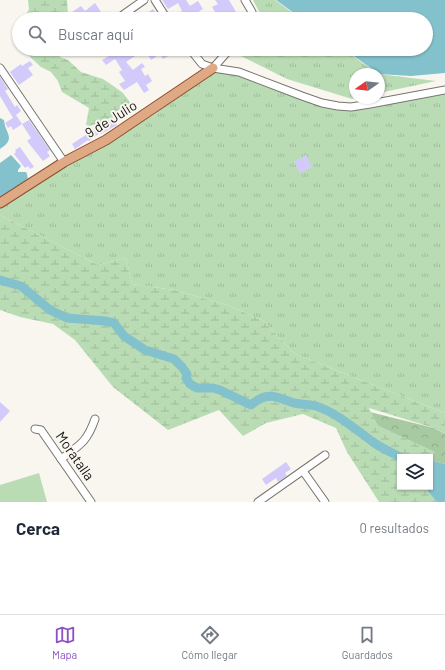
<!DOCTYPE html>
<html lang="es">
<head>
<meta charset="utf-8">
<style>
	:root { --surface:#fff; --page:#f6f6f7; --text:#1f2937; --muted:#747a83; --line:#e0e1e3; --accent:#8e4fc4 }
	body { margin:0; font-family:Barlow,sans-serif; background:var(--page); color:var(--text) }
	.controls { position:absolute; right:12px; bottom:12px; display:grid; overflow:hidden; border-radius:0px; box-shadow:0 1px 3px #0004 }
	.controls button { width:36px; height:36px; display:grid; place-items:center; padding:0; border:0; border-bottom:1px solid var(--line); background:var(--surface); color:var(--text); font:20px sans-serif }
	.compass { position:absolute; left:349px; top:68px; width:36px; height:36px; border-radius:50%; background:var(--surface); box-shadow:0 1px 3px #0004; rotate:256deg }
	.list { margin:0; padding:0; list-style:none }
	h2 { display:flex; justify-content:space-between; align-items:center; height:52px; margin:0; padding:0 16px; font-size:17px }
	h2 small { font-size:13px; font-weight:400; color:var(--muted) }
	.icon { flex:none; width:22px; height:22px; fill:none; stroke:currentColor; stroke-width:2; stroke-linecap:round; stroke-linejoin:round }
	.map { position:relative; flex:none; width:445px; height:502px; overflow:hidden }
	.search { position:absolute; background:var(--surface); box-shadow:0 1px 3px #0004; left:12px; right:12px; top:12px; height:44px; display:flex; align-items:center; gap:10px; box-sizing:border-box; padding:0 14px; border-radius:22px; color:var(--muted); font-size:15px }
	.sheet { height:112px; background:var(--surface) }
	nav { display:flex; justify-content:space-around; align-items:center; box-sizing:border-box; height:56px; border-top:1px solid var(--line); background:var(--surface); font-size:11px; color:var(--muted) }
	nav a { display:grid; justify-items:center; gap:2px }
	nav .on { color:var(--accent) }
	.map>svg:first-child { display:block }
	.grass { fill:url(#grass-tufts) }
	.forest { fill:url(#forest-crowns) }
	.wetland { fill:url(#wetland-marsh) }
	.park { fill:#badcb5 }
	.water { fill:#83c2cd }
	.lines { fill:none; stroke-linecap:round; stroke-linejoin:round }
	.river { stroke:#83c2cd; stroke-width:9 }
	.building { fill:#d2cafa }
	.minor-casing { stroke:#77756f; stroke-width:9 }
	.major-casing { stroke:#8c5029; stroke-width:11 }
	.minor { stroke:#fff; stroke-width:7 }
	.major { stroke:#e0a986; stroke-width:9 }
	.labels { text-anchor:middle; stroke-width:4; stroke-linejoin:round; paint-order:stroke }
	.street-label { font-size:14px; fill:#151412; stroke:#f9f6ef }
</style>
</head>
<body>
<div class="map">
<svg width="445" height="502" viewBox="0 0 445 502">
	<defs>
		<pattern id="grass-tufts" width="24" height="20" patternUnits="userSpaceOnUse"><rect width="24" height="20" fill="#badcb5"/><path d="M3 7l-1-3M5 7V3M7 7l1-3M15 17l-1-3M17 17v-4M19 17l1-3" fill="none" stroke="#9fbc9b"/></pattern>
		<pattern id="forest-crowns" width="20" height="18" patternUnits="userSpaceOnUse"><rect width="20" height="18" fill="#a8caa2"/><path d="M2 6a3 3 0 1 1 6 0M12 15a3 3 0 1 1 6 0" fill="none" stroke="#90ad8a"/></pattern>
		<pattern id="wetland-marsh" width="20" height="14" patternUnits="userSpaceOnUse"><rect width="20" height="14" fill="#badcb5"/><path d="M1 5h8M5 5V1M11 12h8M15 12V8" fill="none" stroke="#9fbc9b"/></pattern>
	</defs>
	<rect width="100%" height="100%" fill="#f9f6ef"/>
	<g class="grass">
		<polygon points="253,0 275,0 301,19 263,19"/>
		<polygon points="243,49 343,49 378,74 355,74 355,98 357,98 352,99 287,79 239,55"/>
		<polygon points="213,68 221,68 338,106 445,90 445,413 295,354 262,320 227,305 174,290 132,284 126,258 98,265 0,215 0,203 155,114 161,109 158,105"/>
		<polygon points="379,74 436,81 379,93"/>
	</g>
	<polygon class="forest" points="370,412 434,428 445,434 445,464 430,460 430,457 434,452 378,426"/>
	<g class="wetland">
		<polygon points="28,0 67,0 68,14 67,19 24,19 29,9"/>
		<polygon points="25,49 57,49 60,57 68,60 81,72 103,79 112,85 123,93 133,106 116,116 90,126 86,125 89,108 62,92 58,81 51,72 41,67 31,58 27,53"/>
		<polygon points="0,215 98,265 126,258 132,284 174,290 227,305 262,320 295,354 445,413 445,434 434,428 369,408 378,426 435,452 430,457 400,457 400,487 424,487 437,502 379,502 347,452 336,428 303,414 266,423 243,436 219,410 168,430 113,387 75,340 53,324 20,317 0,310"/>
	</g>
	<polygon class="park" points="39,473 47,502 0,502 0,485"/>
	<g class="water">
		<polygon points="276,0 445,0 445,73 411,76 379,74 344,49 426,49 426,19 302,19"/>
		<path d="M0 118 4 120C5 134 17 138 0 149Z"/>
		<polygon points="11,155 21,166 18,170 18,172 26,172 27,174 28,180 0,198 0,163"/>
		<polygon points="430,460 445,464 445,502 437,502 424,487 430,487"/>
	</g>
	<g class="lines">
		<path class="river" d="M0 280 21 286 50 310 67 318 105 321 114 323 124 336 145 350 174 359 182 367 187 374 186 378 190 384 197 388H213L220 390 251 405C266 392 275 396 291 402 299 405 308 404 316 406 337 413 355 429 373 442 381 448 391 452 400 457"/>
	</g>
	<g class="building">
		<polygon points="162,0 186,0 190,6 198,1 203,9 187,19 172,19 172,18 182,11 178,3 168,9"/>
		<polygon points="215,0 229,0 240,19 202,19 215,12 212,7 218,4"/>
		<polygon points="95,3 103,15 99,19 77,19 72,12 81,6 85,11"/>
		<polygon points="153,9 160,19 145,19 143,16"/>
		<polygon points="105,49 131,49 135,56 126,62 133,70 142,63 145,67 141,69 145,76 148,74 152,81 146,85 149,90 144,93 137,82 124,90 119,84 125,81 119,72 122,70 115,59 106,65 102,60 109,56"/>
		<polygon points="150,49 166,49 170,55 163,59 160,54 151,60 146,52"/>
		<polygon points="30,61 33,65 28,68 33,75 19,85 10,72 21,64 22,66"/>
		<polygon points="0,77 8,89 5,91 15,107 17,105 21,111 16,115 22,124 13,130 11,126 8,128 5,123 13,118 0,96"/>
		<polygon points="113,117 117,125 101,134 100,133 89,141 88,140 75,149 72,144"/>
		<polygon points="29,120 50,150 47,152 50,156 43,161 27,141 31,138 22,124"/>
		<polygon points="20,147 34,167 30,169 28,166 25,168 14,154 16,152 15,150"/>
		<polygon points="306,155 312,167 300,173 294,162"/>
		<polygon points="0,402 10,411 0,422"/>
		<polygon points="286,462 291,469 285,473 287,476 278,482 276,478 266,485 262,479"/>
	</g>
	<g class="lines">
		<defs>
			<g id="minor">
				<polyline points="155,0 167,19"/>
				<polyline points="245,0 252,12 253,19"/>
				<polyline points="117,19 144,0"/>
				<polyline points="190,49 202,64 213,68 239,72 302,96 322,103 338,106 351,107 370,104 445,90"/>
				<polyline points="0,68 64,162"/>
				<polyline points="213,68 230,49"/>
				<polyline points="35,429 41,430 91,502"/>
				<path d="M61 459C80 445 87 442 95 419"/>
				<polyline points="303,471 325,502"/>
				<polyline points="258,502 325,455"/>
			</g>
			<polyline id="major" points="0,203 64,162 106,140 213,68"/>
		</defs>
		<use href="#minor" class="minor-casing"/>
		<use href="#major" class="major-casing"/>
		<use href="#minor" class="minor"/>
		<use href="#major" class="major"/>
	</g>
	<g class="labels">
		<g class="street-label">
			<text transform="translate(111 119) rotate(-32)" y="5">9 de Julio</text>
			<text transform="translate(75 456) rotate(55)" y="5">Moratalla</text>
		</g>
	</g>
</svg>
<div class="controls">
<button><svg class="icon" aria-label="layers" viewBox="0 0 24 24"><path d="M12 4l9 5-9 5-9-5zM3 14l9 5 9-5"/></svg></button>
</div>
<svg class="compass" viewBox="-18 -18 36 36"><path d="M0-13l5 13h-10z" fill="#e53935"/><path d="M0 13l5-13h-10z" fill="#747a83"/></svg>
<div class="search"><svg class="icon" aria-label="search" viewBox="0 0 24 24"><circle cx="10" cy="10" r="6"/><path d="M15 15l6 6"/></svg>Buscar aquí</div>
</div>
<section class="sheet">
<h2>Cerca<small>0 resultados</small></h2>
<ul class="list">
</ul>
</section>
<nav>
<a class="on"><svg class="icon" aria-label="map" viewBox="0 0 24 24"><path d="M3 6l6-2 6 2 6-2v14l-6 2-6-2-6 2zM9 4v14M15 6v14"/></svg>Mapa</a>
<a><svg class="icon" aria-label="directions" viewBox="0 0 24 24"><path d="M12 3l9 9-9 9-9-9zM9 14v-3h6M13 9l2 2-2 2"/></svg>Cómo llegar</a>
<a><svg class="icon" aria-label="saved" viewBox="0 0 24 24"><path d="M7 4h10v16l-5-4-5 4z"/></svg>Guardados</a>
</nav>
</body>
</html>
